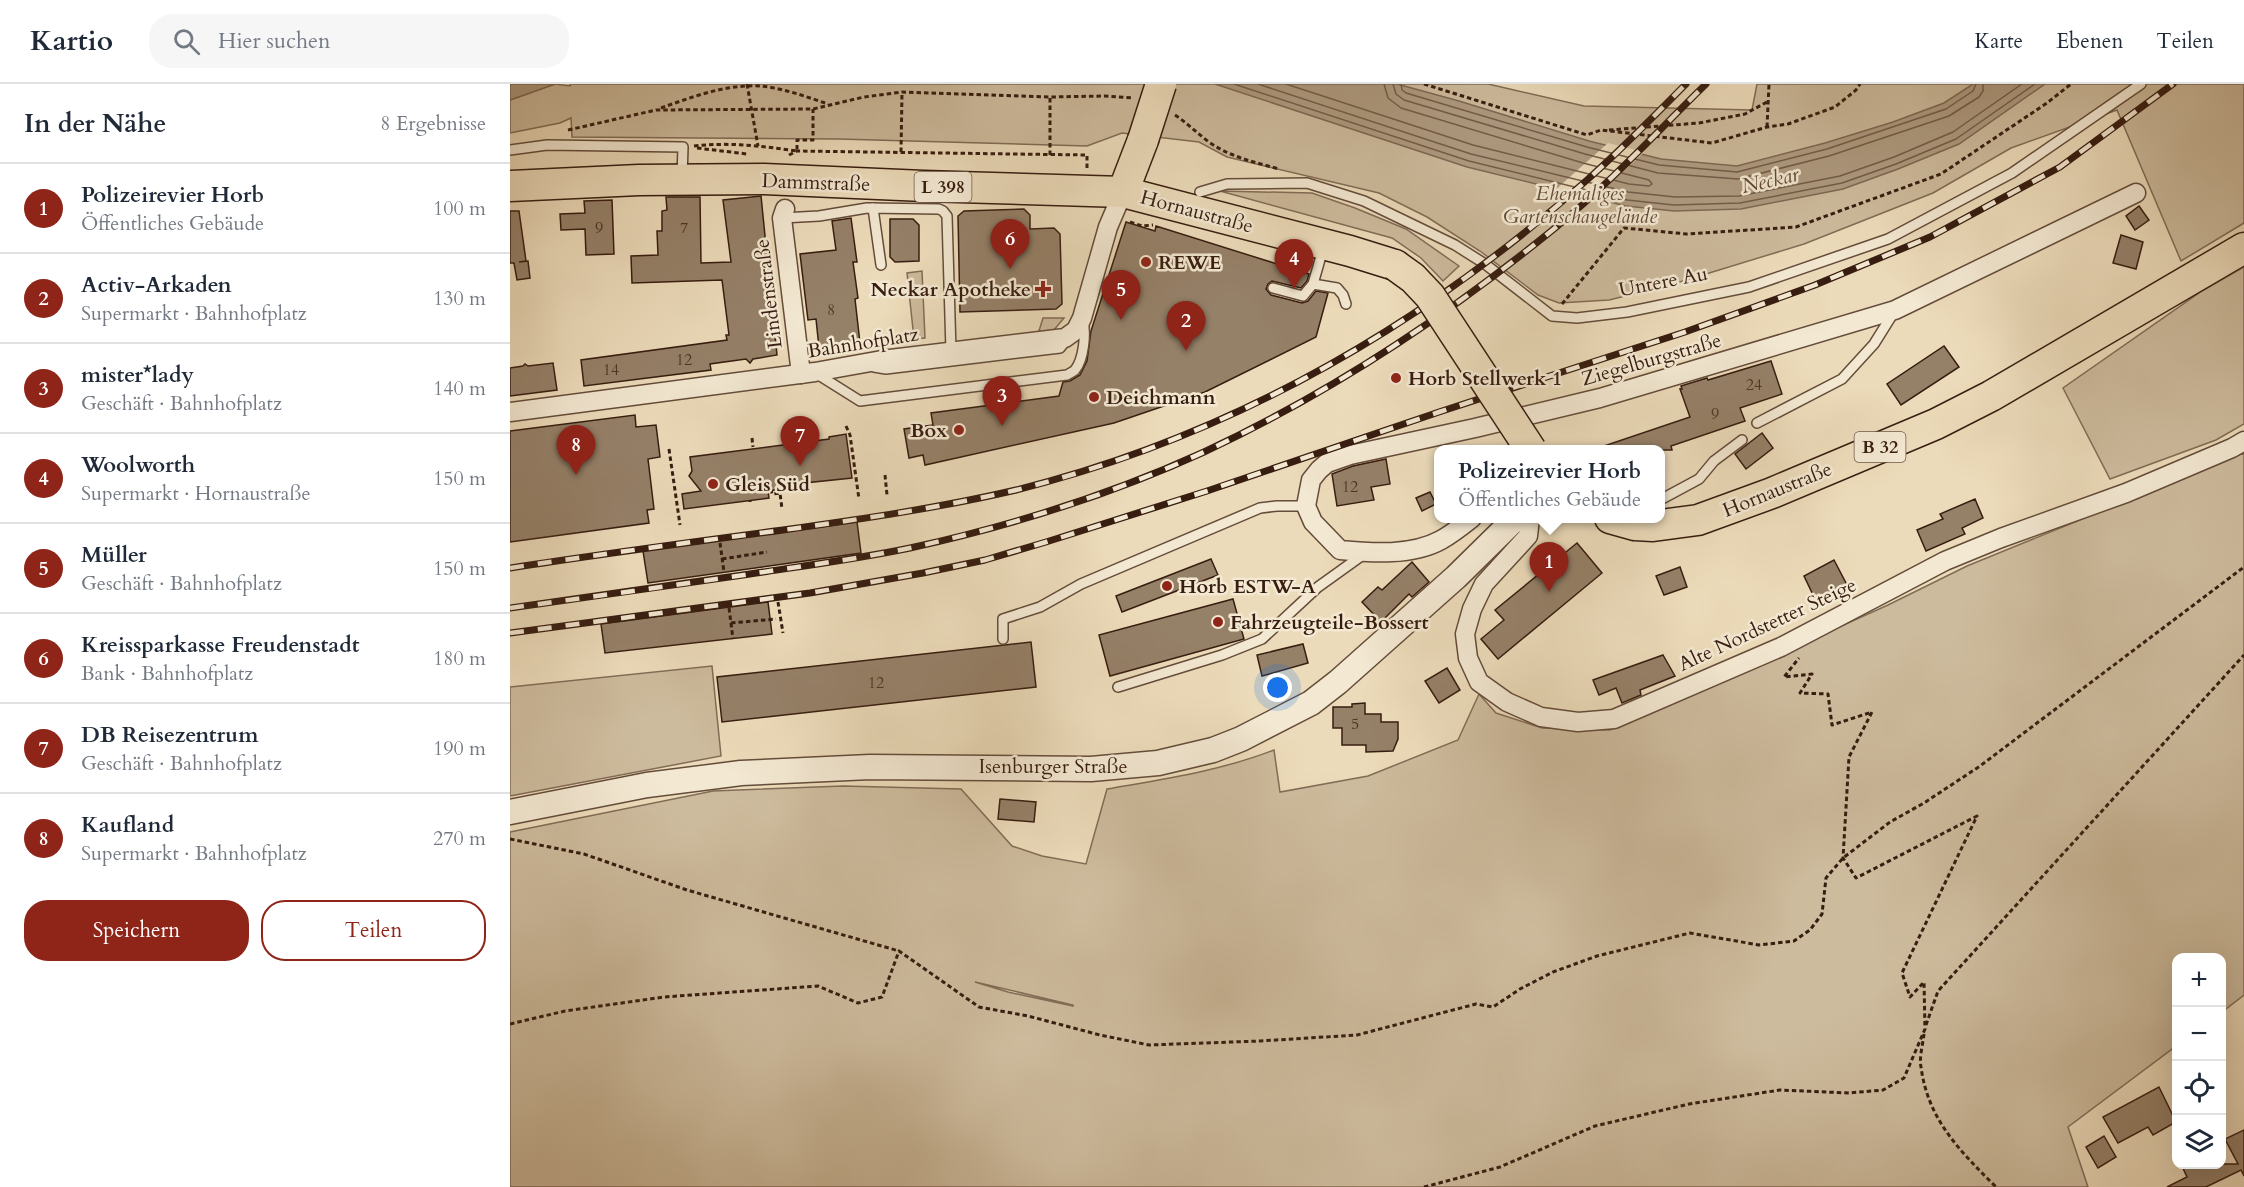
<!DOCTYPE html>
<html lang="de">
<head>
<meta charset="utf-8">
<style>
	:root { --surface:#fff; --page:#f6f6f7; --text:#1f2937; --muted:#747a83; --line:#e0e1e3; --accent:#8f2418 }
	body { margin:0; font-family:Cardo,serif; background:var(--page); color:var(--text) }
	.controls { position:absolute; right:18px; bottom:18px; display:grid; overflow:hidden; border-radius:12px; box-shadow:0 6px 24px #0002 }
	.controls button { width:54px; height:54px; display:grid; place-items:center; padding:0; border:0; border-bottom:2px solid var(--line); background:var(--surface); color:var(--text); font:30px sans-serif }
	.you { position:absolute; left:768px; top:604px; width:21px; height:21px; margin:-15px; border:4px solid #fff; border-radius:50%; background:#1a73e8; box-shadow:0 0 0 9px #1a73e833 }
	.badge { display:grid; place-items:center; width:39px; height:39px; border-radius:50%; background:var(--accent); color:#fff; font-size:20px; font-weight:700 }
	.pin { position:absolute; translate:-50% -50px; filter:drop-shadow(0 2px 3px #0008) }
	.pin::after { content:''; position:absolute; top:32px; width:21px; height:18px; background:inherit; clip-path:polygon(0 0,100% 0,50% 100%) }
	.popup { position:absolute; left:924px; top:361px; width:231px; height:78px; box-sizing:border-box; display:grid; place-content:center; border-radius:12px; background:var(--surface); filter:drop-shadow(0 2px 4px #0005); font-size:20px; white-space:nowrap; color:var(--muted) }
	.popup b { font-size:22px; color:var(--text) }
	.popup::after { content:''; position:absolute; left:50%; top:100%; margin-left:-12px; border:12px solid transparent; border-top-color:var(--surface) }
	.list { margin:0; padding:0; list-style:none }
	h2 { display:flex; justify-content:space-between; align-items:center; height:78px; margin:0; padding:0 24px; font-size:26px }
	h2 small { font-size:20px; font-weight:400; color:var(--muted) }
	.list li { display:grid; grid-template-columns:39px 1fr auto; gap:18px; align-items:center; box-sizing:border-box; height:90px; padding:0 24px; border-top:2px solid var(--line) }
	.list b { display:block; font-size:22px; white-space:nowrap }
	.list p { margin:0; font-size:20px; white-space:nowrap; color:var(--muted) }
	.list em { font-size:20px; font-style:normal; color:var(--muted) }
	.actions { display:flex; gap:12px; padding:18px 24px }
	.actions a { flex:1; padding:14px 0; border:2px solid var(--accent); border-radius:24px; text-align:center; font-size:21px; color:var(--accent) }
	.actions .main { background:var(--accent); color:#fff }
	.icon { flex:none; width:33px; height:33px; fill:none; stroke:currentColor; stroke-width:2; stroke-linecap:round; stroke-linejoin:round }
	.map { position:relative; flex:none; width:1734px; height:1103px; overflow:hidden }
	header { display:flex; align-items:center; gap:36px; box-sizing:border-box; height:84px; padding:0 30px; background:var(--surface); border-bottom:2px solid var(--line) }
	header strong { font-size:28px }
	nav { display:flex; gap:33px; margin-inline-start:auto; font-size:21px }
	.search { width:420px; height:54px; background:var(--page); display:flex; align-items:center; gap:15px; box-sizing:border-box; padding:0 21px; border-radius:24px; color:var(--muted); font-size:22px }
	main { display:flex }
	aside { flex:1; background:var(--surface) }
	.map>svg:first-child { display:block }
	.green { fill:#cdbb9d; stroke:#826c56; stroke-width:1.5; fill-rule:evenodd }
	.water { fill:#ae9a80; stroke:#7e6853; stroke-width:1.5 }
	.pier { fill:#ecdbba }
	.lines { fill:none; stroke-linecap:round; stroke-linejoin:round }
	.shore { stroke:#725c48; stroke-width:1.5 }
	.building { fill:#958068; stroke:#371d10; stroke-width:1.5 }
	.service-casing { stroke:#644c3a; stroke-width:12 }
	.minor-casing { stroke:#644c3a; stroke-width:21 }
	.tertiary-casing { stroke:#644c3a; stroke-width:27 }
	.primary-casing { stroke:#371d10; stroke-width:33 }
	.path { stroke:#371d10; stroke-width:3; stroke-dasharray:4.5 3; stroke-linecap:butt }
	.service { stroke:#f3e8d2; stroke-width:9 }
	.minor { stroke:#f3e8d2; stroke-width:18 }
	.tertiary { stroke:#f3e8d2; stroke-width:24 }
	.primary { stroke:#ecdbba; stroke-width:30 }
	.rail-casing { stroke:#371d10; stroke-width:7 }
	.rail { stroke:#f3e8d2; stroke-width:4.5; stroke-dasharray:14; stroke-linecap:butt }
	.primary-bridge-casing { stroke:#371d10; stroke-width:33; stroke-linecap:butt }
	.path-bridge { stroke:#371d10; stroke-width:3; stroke-dasharray:4.5 3; stroke-linecap:butt }
	.primary-bridge { stroke:#ecdbba; stroke-width:30 }
	.poi-dot { fill:#8f2418; stroke:#f3e8d2; stroke-width:2 }
	.labels { text-anchor:middle; stroke-width:5; stroke-linejoin:round; paint-order:stroke }
	.number-label { font-size:16px; fill:#4e3626 }
	.shield { fill:#f3e8d2; stroke:#6f5a4a; stroke-width:1.5 }
	.shield-label { font-size:18px; font-weight:bold; fill:#371d10 }
	.street-label { font-size:20px; fill:#371d10; stroke:#f3e8d2 }
	.park-label { font-size:20px; font-style:italic; fill:#644c3a; stroke:#f3e8d2 }
	.poi-label { font-size:20px; font-weight:bold; fill:#371d10; stroke:#f3e8d2; text-anchor:start }
	.water-label { font-size:21px; font-style:italic; fill:#614937; stroke:#f3e8d2 }
</style>
</head>
<body>
<header>
<strong>Kartio</strong>
<div class="search"><svg class="icon" aria-label="search" viewBox="0 0 24 24"><circle cx="10" cy="10" r="6"/><path d="M15 15l6 6"/></svg>Hier suchen</div>
<nav><a>Karte</a><a>Ebenen</a><a>Teilen</a></nav>
</header>
<main>
<aside>
<h2>In der Nähe<small>8 Ergebnisse</small></h2>
<ul class="list">
<li><span class="badge">1</span><div><b>Polizeirevier Horb</b><p>Öffentliches Gebäude</p></div><em>100 m</em></li>
<li><span class="badge">2</span><div><b>Activ-Arkaden</b><p>Supermarkt · Bahnhofplatz</p></div><em>130 m</em></li>
<li><span class="badge">3</span><div><b>mister*lady</b><p>Geschäft · Bahnhofplatz</p></div><em>140 m</em></li>
<li><span class="badge">4</span><div><b>Woolworth</b><p>Supermarkt · Hornaustraße</p></div><em>150 m</em></li>
<li><span class="badge">5</span><div><b>Müller</b><p>Geschäft · Bahnhofplatz</p></div><em>150 m</em></li>
<li><span class="badge">6</span><div><b>Kreissparkasse Freudenstadt</b><p>Bank · Bahnhofplatz</p></div><em>180 m</em></li>
<li><span class="badge">7</span><div><b>DB Reisezentrum</b><p>Geschäft · Bahnhofplatz</p></div><em>190 m</em></li>
<li><span class="badge">8</span><div><b>Kaufland</b><p>Supermarkt · Bahnhofplatz</p></div><em>270 m</em></li>
</ul>
<div class="actions"><a class="main">Speichern</a><a>Teilen</a></div>
</aside>
<div class="map">
<svg width="1734" height="1103" viewBox="0 0 1734 1103">
	<rect width="100%" height="100%" fill="#ecdbba"/>
	<filter id="stains"><feTurbulence type="fractalNoise" baseFrequency=".00333" numOctaves="4"/><feColorMatrix values="0 0 0 0 .2 0 0 0 0 .09 0 0 0 0 .02 0 0 0 .5 -.17"/></filter>
	<radialGradient id="worn" r=".72"><stop offset=".6" stop-color="#630" stop-opacity="0"/><stop offset="1" stop-color="#630" stop-opacity=".3"/></radialGradient>
	<g class="green">
		<polygon points="45,0 60,2 60,0 978,0 1074,22 1242,26 1247,0 1734,0 1734,139 1671,177 1607,26 1501,64 1423,109 1294,160 1160,201 1099,216 1049,219 1028,211 970,167 917,133 869,109 717,73 689,58 612,49 577,62 329,55 62,53 61,34 50,39 0,49 0,16"/>
		<polygon points="710,107 802,109 845,124 896,145 949,182 933,197 911,174 882,154"/>
		<polygon points="1734,183 1734,340 1706,356 1600,395 1553,304 1692,207"/>
		<polygon points="412,187 415,254 404,255 397,189"/>
		<polygon points="533,234 554,234 543,247 528,250"/>
		<path d="M1734 369V911L1712 928V874H1666V962L1558 1043 1578 1103H0V748L203 707 333 702 451 705 502 762 532 772 576 780 597 705C654 695 710 687 764 666L770 708 858 692 948 656 969 610 986 629 1032 644 1100 646 1378 521 1457 482ZM465 898 563 921V922L498 908Z"/>
		<polygon points="202,582 211,672 0,712 0,603"/>
	</g>
	<g class="water">
		<polygon points="0,0 45,0 0,16"/>
		<polygon points="705,0 887,0 949,17 1079,57 1151,75 1227,82 1315,59 1383,38 1434,19 1463,0 1535,0 1449,60 1388,85 1333,105 1231,125 1164,127 1116,122 957,83"/>
	</g>
	<polygon class="pier" points="1098,59 1134,68 1082,117 1044,107"/>
	<g class="lines">
		<g class="shore">
			<polyline points="724,0 959,77 1117,116 1164,121 1230,119 1332,99 1386,80 1446,55 1525,0"/>
			<polyline points="748,0 961,70 1118,108 1165,113 1229,112 1330,92 1384,73 1443,48 1512,0"/>
			<polyline points="776,0 963,61 1119,100 1139,102 1142,100 1139,96 1073,79 891,24 878,14 874,0"/>
			<polyline points="883,0 886,10 894,16 1075,70 1148,89 1228,95 1319,72 1439,32 1469,13 1473,7 1473,0"/>
			<polyline points="891,0 892,6 896,9 1077,63 1149,81 1227,88 1317,65 1436,25 1463,7 1466,0"/>
		</g>
	</g>
	<g class="building">
		<polygon points="251,112 267,271 243,275 240,279 236,275 200,280 201,286 74,302 71,276 217,256 216,251 219,251 212,196 122,199 121,172 148,171 147,147 152,147 152,127 157,126 156,113 190,113 191,179 221,178 213,116"/>
		<polygon points="102,116 104,170 76,171 75,145 51,146 50,130 75,129 74,117"/>
		<polygon points="1629,122 1639,136 1625,146 1616,132"/>
		<polygon points="514,125 520,131 520,145 544,144 550,150 552,220 546,225 450,228 448,132 454,127"/>
		<polygon points="0,127 9,127 16,177 9,178 18,177 20,194 7,196 4,179 0,179"/>
		<polygon points="341,134 347,178 343,178 348,214 345,215 350,259 309,264 306,235 298,236 290,170 326,166 322,137"/>
		<polygon points="380,135 403,135 409,141 409,177 385,178 380,173"/>
		<polygon points="616,138 645,147 646,142 799,190 797,197 791,204 762,197 758,200 756,205 761,211 792,219 798,217 806,207 818,209 806,253 695,308 604,339 415,381 413,371 399,374 394,345 423,341 421,329 549,312 553,298 560,297 570,291 577,277 581,247"/>
		<polygon points="1611,151 1633,158 1626,185 1603,179"/>
		<polygon points="1434,262 1449,283 1391,321 1377,300"/>
		<polygon points="1261,277 1272,310 1230,324 1235,337 1161,362 1162,366 1091,366 1091,363 1180,333 1170,305 1172,305 1171,302 1197,294 1198,296"/>
		<polygon points="43,279 47,306 0,312 0,284 13,282 15,280 18,282"/>
		<polygon points="125,331 126,343 146,341 150,373 138,375 144,425 137,426 139,439 0,458 0,347"/>
		<polygon points="1252,349 1263,364 1236,385 1225,370"/>
		<polygon points="336,350 342,394 285,400 285,403 258,407 259,414 174,425 172,410 191,407 179,392 182,387 180,373 319,355 319,353"/>
		<polygon points="876,375 880,400 861,403 864,416 827,422 822,390 843,382"/>
		<polygon points="920,408 926,420 912,427 906,414"/>
		<polygon points="1465,415 1473,434 1452,444 1455,450 1416,467 1407,446 1433,435 1430,430"/>
		<polygon points="347,438 351,469 138,499 133,467"/>
		<polygon points="1067,459 1092,489 988,575 971,555 994,536 985,526"/>
		<polygon points="701,475 708,491 612,528 606,512"/>
		<polygon points="1324,476 1337,501 1306,517 1294,492"/>
		<polygon points="902,478 919,498 902,513 899,510 871,538 852,518 868,503 872,506"/>
		<polygon points="1170,483 1177,503 1154,511 1146,492"/>
		<polygon points="723,515 734,555 600,592 589,551"/>
		<polygon points="258,518 262,550 95,569 91,540"/>
		<polygon points="521,558 526,603 212,638 207,593"/>
		<polygon points="793,560 798,579 752,592 747,571"/>
		<polygon points="1153,571 1165,592 1130,606 1131,611 1112,619 1106,604 1089,611 1083,596"/>
		<polygon points="937,584 950,606 929,619 915,597"/>
		<polygon points="855,619 855,630 871,630 871,638 888,638 888,655 883,667 856,668 856,661 832,661 832,644 823,644 823,623 842,623 842,620"/>
		<polygon points="490,715 526,718 524,738 488,735"/>
		<polygon points="1649,1003 1666,1038 1643,1051 1638,1043 1608,1059 1593,1033"/>
		<polygon points="1734,1046 1734,1092 1731,1086 1696,1103 1657,1103 1677,1093 1671,1080 1728,1080 1715,1055"/>
		<polygon points="1594,1052 1606,1073 1588,1084 1576,1063"/>
	</g>
	<g class="lines">
		<defs>
			<g id="service">
				<polyline points="0,66 37,61 173,63 172,93"/>
				<polyline points="690,108 717,100 797,99 854,117 945,161 975,180 1042,232 1067,234 1117,228 1239,203 1378,155 1502,89 1631,0"/>
				<polyline points="363,124 371,181"/>
				<polyline points="272,134 309,132 357,124 429,125 433,127 437,132 441,267"/>
				<polyline points="803,200 827,204 833,211 836,220"/>
				<polyline points="763,204 793,212 803,200 813,165"/>
				<polyline points="364,283 376,285 550,264 557,255"/>
				<path d="M307 290 350 317 557 291C560 289 563 288 565 286 574 275 576 249 573 237"/>
				<polyline points="1247,339 1332,295 1364,260 1384,228"/>
				<polyline points="1150,416 1189,395 1204,377 1232,356"/>
				<polyline points="493,555 493,535 530,523 571,500 750,424 767,422 796,422"/>
				<polyline points="608,603 712,571 752,555 808,503 854,470"/>
			</g>
			<g id="minor">
				<polyline points="275,125 272,134 291,290"/>
				<polyline points="0,328 305,288 372,276 555,254 566,246 572,234 598,143 613,108"/>
				<path d="M962 434C952 442 942 450 931 456 902 472 862 469 830 466L803 438 796 422 801 396 809 386 817 379 840 371 965 344 1090 314 1385 226 1626 109"/>
				<polyline points="1020,434 1018,452 974,500 962,525 955,550 958,574 969,598 997,618 1031,633 1068,638 1104,635 1271,563 1435,477 1491,454 1616,409 1722,364 1734,357"/>
			</g>
			<polyline id="tertiary" points="0,728 137,701 231,689 360,683 581,685 648,679 703,666 731,655 801,619 828,598 946,493 1006,434"/>
			<g id="primary">
				<polyline points="0,102 129,96 254,95 414,102 613,108 840,167 885,181"/>
				<polyline points="613,108 633,56"/>
				<polyline points="1100,434 1125,441 1143,442 1188,436 1262,409 1426,340 1481,312 1734,164"/>
			</g>
		</defs>
		<use href="#service" class="service-casing"/>
		<use href="#minor" class="minor-casing"/>
		<use href="#tertiary" class="tertiary-casing"/>
		<use href="#primary" class="primary-casing"/>
		<g class="path">
			<polyline points="914,0 1077,51 1091,46 1202,59 1257,43 1278,40 1325,23 1346,6 1350,0"/>
			<path d="M151 24C182 13 216 0 250 2 273 4 297 13 318 20"/>
			<path d="M665 31C677 39 687 49 699 58 720 73 744 78 769 85"/>
			<polyline points="1257,43 1259,0"/>
			<polyline points="58,46 146,26 303,25 354,13 392,8 540,13 595,12 623,14"/>
			<polyline points="1099,46 1189,39 1235,30 1257,18"/>
			<path d="M184 62C219 58 252 62 287 67V56H303V25"/>
			<polyline points="187,64 237,70"/>
			<polyline points="391,68 392,8"/>
			<polyline points="279,71 287,67 577,71 577,84"/>
			<polyline points="540,71 540,13"/>
			<polyline points="620,138 632,142 643,141"/>
			<polyline points="1052,220 1114,144 1177,150 1286,143 1431,90 1537,19 1561,0"/>
			<polyline points="336,342 340,351 349,415"/>
			<polyline points="242,354 243,363"/>
			<polyline points="159,365 170,441"/>
			<polyline points="375,391 377,411"/>
			<polyline points="261,405 262,410 270,409 272,425"/>
			<polyline points="240,417 240,418"/>
			<polyline points="210,459 214,488"/>
			<polyline points="212,475 257,468"/>
			<polyline points="268,518 273,549"/>
			<polyline points="219,524 223,555"/>
			<polyline points="221,539 266,535"/>
			<polyline points="0,755 74,770 177,806 389,867"/>
			<polyline points="0,940 55,927 154,913 308,902 348,919 372,913 389,867 469,923 518,932 590,951 639,961 750,957 847,951 966,920 983,923 1010,905 1043,888 1087,872 1180,849 1249,861 1284,857 1300,846 1312,830 1316,794 1333,774 1380,738 1414,719 1470,682 1734,483"/>
			<polyline points="1416,941 1428,907 1734,571"/>
			<path d="M1414 950C1413 960 1409 973 1411 983 1418 1036 1450 1067 1486 1103"/>
			<polyline points="914,1103 990,1083 1085,1042 1179,1020 1270,1006 1339,1009 1373,1006 1394,994 1415,945 1414,898 1400,913 1392,889 1467,732 1346,794 1333,774 1339,673 1362,628 1322,641 1318,610 1290,609 1302,590 1274,593 1289,574"/>
		</g>
		<use href="#service" class="service"/>
		<use href="#minor" class="minor"/>
		<use href="#tertiary" class="tertiary"/>
		<use href="#primary" class="primary"/>
		<defs>
			<g id="rail">
				<path d="M0 484C91 470 182 458 273 446 351 435 429 424 506 406 722 352 911 243 1077 96 1111 66 1143 33 1176 0"/>
				<path d="M0 524C80 513 160 502 240 490 293 482 347 475 400 464 500 442 600 411 694 368 820 309 937 232 1045 144 1099 100 1146 49 1196 0"/>
				<polyline points="0,549 300,509 413,489 475,476 536,458 697,407 929,328 1175,248 1305,201 1420,153 1550,83 1663,0"/>
			</g>
		</defs>
		<use href="#rail" class="rail-casing"/>
		<use href="#rail" class="rail"/>
		<defs>
			<g id="primary-bridge">
				<polyline points="633,56 651,0"/>
				<polyline points="885,181 903,194 920,212 1021,366"/>
			</g>
		</defs>
		<use href="#primary-bridge" class="primary-bridge-casing"/>
		<polyline class="path-bridge" points="237,0 248,62"/>
		<use href="#primary-bridge" class="primary-bridge"/>
	</g>
	<g class="poi-dot">
		<circle cx="636" cy="178" r="6"/>
		<path d="M530 196h6v6h6v6h-6v6h-6v-6h-6v-6h6z"/>
		<circle cx="886" cy="294" r="6"/>
		<circle cx="584" cy="313" r="6"/>
		<circle cx="449" cy="346" r="6"/>
		<circle cx="203" cy="400" r="6"/>
		<circle cx="657" cy="502" r="6"/>
		<circle cx="708" cy="538" r="6"/>
	</g>
	<g class="labels">
		<g class="number-label">
			<text x="89" y="149">9</text>
			<text x="174" y="149">7</text>
			<text x="321" y="231">8</text>
			<text x="174" y="281">12</text>
			<text x="101" y="291">14</text>
			<text x="1244" y="306">24</text>
			<text x="1205" y="335">9</text>
			<text x="840" y="408">12</text>
			<text x="366" y="604">12</text>
			<text x="845" y="645">5</text>
		</g>
		<g class="shield">
			<rect x="404.5" y="88" width="57" height="30" rx="4.5"/>
			<rect x="1344.5" y="348" width="51" height="30" rx="4.5"/>
		</g>
		<g class="shield-label">
			<text x="433" y="109">L 398</text>
			<text x="1370" y="369">B 32</text>
		</g>
		<g class="street-label">
			<text transform="translate(306 98) rotate(2)" y="7">Dammstraße</text>
			<text transform="translate(687 127) rotate(15)" y="7">Hornaustraße</text>
			<text transform="translate(1153 197) rotate(-11)" y="7">Untere Au</text>
			<text transform="translate(258 210) rotate(-97)" y="7">Lindenstraße</text>
			<text transform="translate(353 258) rotate(-9)" y="7">Bahnhofplatz</text>
			<text transform="translate(1141 275) rotate(-16)" y="7">Ziegelburgstraße</text>
			<text transform="translate(1267 405) rotate(-22)" y="7">Hornaustraße</text>
			<text transform="translate(1257 540) rotate(-25)" y="7">Alte Nordstetter Steige</text>
			<text x="543" y="689">Isenburger Straße</text>
		</g>
		<g class="park-label">
			<text x="1070" y="116">Ehemaliges<tspan x="1070" dy="23">Gartenschaugelände</tspan></text>
		</g>
		<g class="poi-label">
			<text x="648" y="185">REWE</text>
			<text x="521" y="212" text-anchor="end">Neckar Apotheke</text>
			<text x="898" y="301">Horb Stellwerk 1</text>
			<text x="596" y="320">Deichmann</text>
			<text x="437" y="353" text-anchor="end">Box</text>
			<text x="215" y="407">Gleis Süd</text>
			<text x="669" y="509">Horb ESTW-A</text>
			<text x="720" y="545">Fahrzeugteile-Bossert</text>
		</g>
		<g class="water-label">
			<text transform="translate(1260 96) rotate(-13)" y="7">Neckar</text>
		</g>
	</g>
	<rect width="100%" height="100%" filter="url(#stains)"/>
	<rect width="100%" height="100%" fill="url(#worn)"/>
</svg>
<div class="controls">
<button>+</button>
<button>−</button>
<button><svg class="icon" aria-label="locate" viewBox="0 0 24 24"><circle cx="12" cy="12" r="6"/><path d="M12 2v4M12 18v4M2 12h4M18 12h4"/></svg></button>
<button><svg class="icon" aria-label="layers" viewBox="0 0 24 24"><path d="M12 4l9 5-9 5-9-5zM3 14l9 5 9-5"/></svg></button>
</div>
<div class="you"></div>
<div class="pin badge" style="left:1039px;top:508px">1</div>
<div class="popup"><b>Polizeirevier Horb</b>Öffentliches Gebäude</div>
<div class="pin badge" style="left:676px;top:267px">2</div>
<div class="pin badge" style="left:492px;top:342px">3</div>
<div class="pin badge" style="left:784px;top:205px">4</div>
<div class="pin badge" style="left:611px;top:236px">5</div>
<div class="pin badge" style="left:500px;top:185px">6</div>
<div class="pin badge" style="left:290px;top:382px">7</div>
<div class="pin badge" style="left:66px;top:391px">8</div>
</div>
</main>
</body>
</html>
